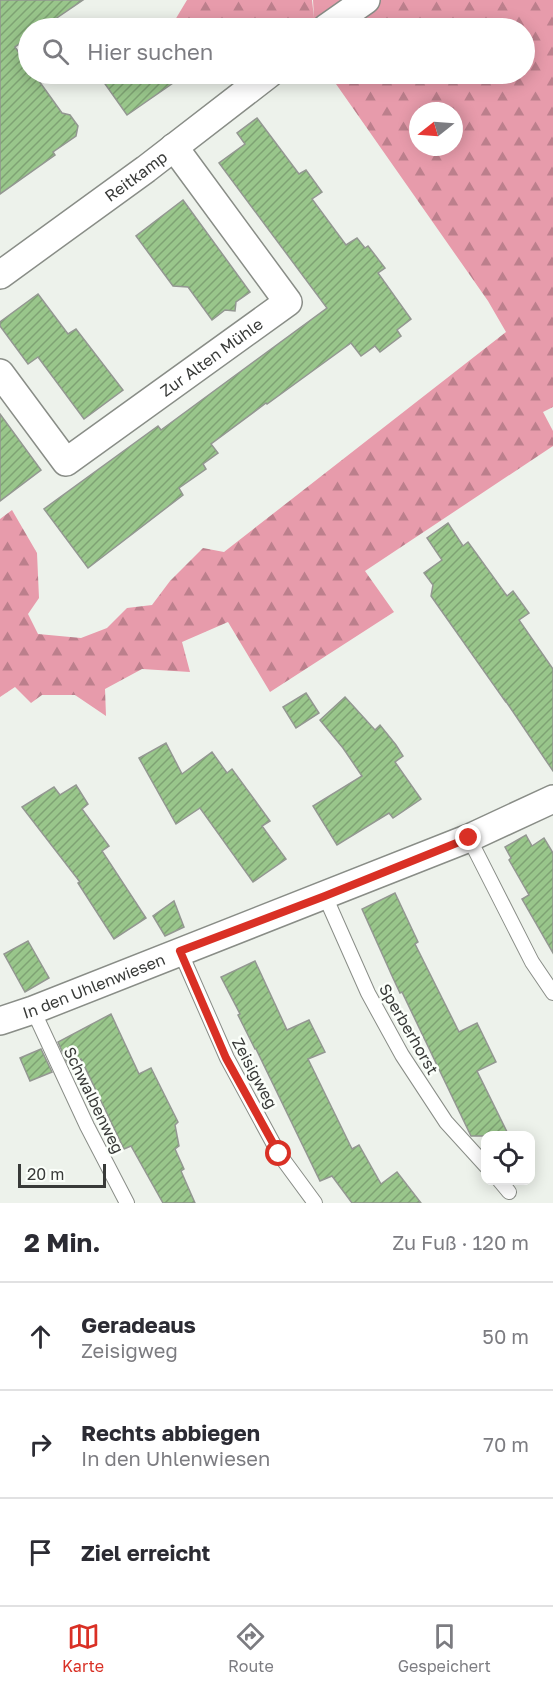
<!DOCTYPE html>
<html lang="de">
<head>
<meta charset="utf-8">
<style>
	:root { --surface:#fff; --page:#f7f7f7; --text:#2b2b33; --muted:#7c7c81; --line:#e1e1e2; --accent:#d93025 }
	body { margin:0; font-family:"Golos Text",sans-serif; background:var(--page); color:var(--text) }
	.controls { position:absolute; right:18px; bottom:18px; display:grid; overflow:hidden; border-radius:12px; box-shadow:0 3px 15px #0003 }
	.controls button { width:54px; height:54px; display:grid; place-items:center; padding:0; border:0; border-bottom:2px solid var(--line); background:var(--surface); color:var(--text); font:30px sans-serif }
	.compass { position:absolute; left:409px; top:102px; width:54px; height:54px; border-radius:50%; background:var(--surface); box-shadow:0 3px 15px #0003; rotate:253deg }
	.scale { position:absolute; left:18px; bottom:15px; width:88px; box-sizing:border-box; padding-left:6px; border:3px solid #383a38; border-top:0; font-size:16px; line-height:21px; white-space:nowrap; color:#383a38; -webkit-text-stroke:4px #fbfffa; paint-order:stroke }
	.stop { position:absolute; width:18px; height:18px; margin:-14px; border:4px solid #d93025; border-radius:50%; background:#fff }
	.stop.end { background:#d93025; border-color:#fff; box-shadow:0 2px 6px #0008 }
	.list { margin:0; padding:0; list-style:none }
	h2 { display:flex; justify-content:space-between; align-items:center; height:78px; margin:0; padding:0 24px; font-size:26px }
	h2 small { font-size:20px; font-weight:400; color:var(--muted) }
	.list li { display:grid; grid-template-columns:39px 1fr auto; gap:18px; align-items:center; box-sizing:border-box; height:108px; padding:0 24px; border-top:2px solid var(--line) }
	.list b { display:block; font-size:22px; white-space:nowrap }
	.list p { margin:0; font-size:20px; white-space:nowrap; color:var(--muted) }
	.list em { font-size:20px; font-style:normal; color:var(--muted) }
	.icon { flex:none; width:33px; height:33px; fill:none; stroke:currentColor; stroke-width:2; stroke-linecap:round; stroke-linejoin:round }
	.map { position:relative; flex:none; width:553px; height:1203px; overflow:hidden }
	.search { position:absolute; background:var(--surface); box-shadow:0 3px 15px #0003; left:18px; right:18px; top:18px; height:66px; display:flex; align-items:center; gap:15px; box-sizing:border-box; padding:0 21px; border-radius:33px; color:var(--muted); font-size:22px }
	.sheet { height:402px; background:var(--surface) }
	nav { display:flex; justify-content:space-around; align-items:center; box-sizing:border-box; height:84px; border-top:2px solid var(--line); background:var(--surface); font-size:16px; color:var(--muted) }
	nav a { display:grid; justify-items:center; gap:3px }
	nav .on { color:var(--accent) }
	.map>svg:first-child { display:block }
	.forest { fill:url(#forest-firs); fill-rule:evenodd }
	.building { fill:url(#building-hatch); stroke:#939791; stroke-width:1.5 }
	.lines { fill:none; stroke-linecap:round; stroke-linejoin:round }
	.lane-casing { stroke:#898d87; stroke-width:16 }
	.street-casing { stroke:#898d87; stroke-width:30 }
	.lane { stroke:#fff; stroke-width:14 }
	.street { stroke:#fff; stroke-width:27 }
	.route { stroke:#d93025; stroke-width:8 }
	.labels { text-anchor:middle; stroke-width:5; stroke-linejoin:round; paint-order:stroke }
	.street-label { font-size:16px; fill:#383a38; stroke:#fbfffa }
</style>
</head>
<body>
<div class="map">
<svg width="553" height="1203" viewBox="0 0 553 1203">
	<defs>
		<pattern id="forest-firs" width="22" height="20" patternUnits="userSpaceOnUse" patternTransform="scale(1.5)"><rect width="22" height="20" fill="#e79bab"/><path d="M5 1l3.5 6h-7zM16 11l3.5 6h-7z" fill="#bc7f8c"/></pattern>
		<pattern id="building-hatch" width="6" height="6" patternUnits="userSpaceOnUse" patternTransform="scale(1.5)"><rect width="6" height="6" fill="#99c68b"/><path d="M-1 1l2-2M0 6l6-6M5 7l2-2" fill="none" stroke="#7ea273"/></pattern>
	</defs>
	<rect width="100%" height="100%" fill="#edf2eb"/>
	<path class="forest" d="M187 0H312L314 18 313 0H553V407L543 412 553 431V446L365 571 394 612 270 692 228 622 182 642 190 672 142 669 105 689 106 716 75 695H42L31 703 15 687 0 697V519L12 510 37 553 39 598 28 614 38 634 81 638 107 628 127 608 152 605 170 581 203 548 224 552 506 332 488 301 329 74H524V28H316L315 21 302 28H179L175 20ZM418 111H454V147H418Z"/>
	<g class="building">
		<polygon points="0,0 83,0 42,28 28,28 28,38 15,47 28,66 28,74 34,74 62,113 70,115 78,126 76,136 53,152 55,155 0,194"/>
		<polygon points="98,74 186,74 127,115"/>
		<polygon points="257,118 299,174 306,170 322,192 312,199 346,245 357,238 365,248 368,246 385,268 378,273 411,319 397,330 401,336 380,352 375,346 361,356 351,343 267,404 266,403 211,444 218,453 203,464 206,469 179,488 183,495 88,568 44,509 158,426 161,430 327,308 219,163 245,144 237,133"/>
		<polygon points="183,200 250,292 236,302 235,311 225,310 212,320 188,287 173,286 136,236"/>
		<polygon points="38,294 68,334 76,329 123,390 84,419 38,357 28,364 0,326 0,322"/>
		<polygon points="0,414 41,470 0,501"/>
		<polygon points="448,523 463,546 468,542 507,596 513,591 529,613 519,620 553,669 553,771 505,700 505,701 431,596 433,585 424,573 442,560 427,538"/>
		<polygon points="306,693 319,713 296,728 283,707"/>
		<polygon points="345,697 375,730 380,725 396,745 403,756 395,762 421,799 393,818 389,813 337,845 313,806 362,776 343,748 320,720"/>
		<polygon points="166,743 182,774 212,752 227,773 232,769 270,821 262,826 286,859 253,882 200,808 176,824 139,758"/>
		<polygon points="76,785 88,804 82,809 109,846 102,851 146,918 114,939 78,883 80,882 22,807 54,787 60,795"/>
		<polygon points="526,835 532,846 544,838 553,853 553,953 522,899 529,895 509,860 511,858 505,847"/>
		<polygon points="395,893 418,942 415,944 459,1032 477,1023 496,1062 477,1071 509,1136 471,1136 402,992 400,993 393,978 362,909"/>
		<polygon points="174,901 184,927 165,936 153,916"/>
		<polygon points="28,941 49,978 25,992 4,954"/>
		<polygon points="255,961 287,1030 309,1020 325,1052 308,1059 352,1149 359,1145 381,1184 397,1172 421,1203 352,1203 332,1176 320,1181 256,1049 255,1049 238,1015 240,1014 221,977"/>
		<polygon points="111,1014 139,1074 151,1068 178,1122 175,1125 179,1146 175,1149 184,1169 181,1171 195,1203 163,1203 131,1146 124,1149 81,1059 68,1065 58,1042"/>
		<polygon points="41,1049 52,1072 30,1081 20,1058"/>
	</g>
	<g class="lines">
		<defs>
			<g id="lane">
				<polyline points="469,838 532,962 553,993"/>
				<polyline points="325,896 368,993 402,1055 446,1122 486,1166"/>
				<polyline points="180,951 227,1058 279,1154 315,1203"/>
				<polyline points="33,1010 87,1126 127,1203"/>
				<polyline points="499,1180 509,1192"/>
			</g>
			<g id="street">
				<polyline points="326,28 366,0"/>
				<path id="s1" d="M0 275 146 169 269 74"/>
				<path id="s2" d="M0 373 66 462 288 302 174 147"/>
				<path id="s3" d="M0 1021 33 1010 469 838 553 799"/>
			</g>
		</defs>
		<use href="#lane" class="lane-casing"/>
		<use href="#street" class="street-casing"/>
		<use href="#lane" class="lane"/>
		<use href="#street" class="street"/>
	</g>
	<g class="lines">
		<polyline class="route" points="279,1154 226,1058 180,951 325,896 469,838"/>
	</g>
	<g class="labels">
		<g class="street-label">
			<text dy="6" stroke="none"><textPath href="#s1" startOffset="168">Reitkamp</textPath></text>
			<text dy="6" stroke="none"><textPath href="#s2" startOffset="290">Zur Alten Mühle</textPath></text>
			<text dy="6" stroke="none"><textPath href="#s3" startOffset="100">In den Uhlenwiesen</textPath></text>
			<text transform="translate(409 1029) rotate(60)" y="6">Sperberhorst</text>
			<text transform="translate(255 1073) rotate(62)" y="6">Zeisigweg</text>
			<text transform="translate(94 1100) rotate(64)" y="6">Schwalbenweg</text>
		</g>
	</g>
</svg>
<div class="controls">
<button><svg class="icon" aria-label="locate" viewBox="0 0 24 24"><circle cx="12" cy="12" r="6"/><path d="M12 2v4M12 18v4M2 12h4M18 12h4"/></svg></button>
</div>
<svg class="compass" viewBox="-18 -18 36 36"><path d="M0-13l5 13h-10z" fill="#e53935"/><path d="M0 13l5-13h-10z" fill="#7c7c81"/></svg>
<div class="scale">20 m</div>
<div class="stop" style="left:279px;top:1154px"></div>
<div class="stop end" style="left:469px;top:838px"></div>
<div class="search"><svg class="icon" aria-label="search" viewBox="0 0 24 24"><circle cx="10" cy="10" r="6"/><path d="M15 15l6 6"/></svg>Hier suchen</div>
</div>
<section class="sheet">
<h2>2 Min.<small>Zu Fuß · 120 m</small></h2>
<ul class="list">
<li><svg class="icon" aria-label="ahead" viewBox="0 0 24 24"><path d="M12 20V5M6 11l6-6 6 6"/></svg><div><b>Geradeaus</b><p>Zeisigweg</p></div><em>50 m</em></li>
<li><svg class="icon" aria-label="right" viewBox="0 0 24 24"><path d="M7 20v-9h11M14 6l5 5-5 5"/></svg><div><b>Rechts abbiegen</b><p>In den Uhlenwiesen</p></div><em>70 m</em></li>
<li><svg class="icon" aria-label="arrive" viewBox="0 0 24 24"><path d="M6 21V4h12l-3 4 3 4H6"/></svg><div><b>Ziel erreicht</b></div></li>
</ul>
</section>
<nav>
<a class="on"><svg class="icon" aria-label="map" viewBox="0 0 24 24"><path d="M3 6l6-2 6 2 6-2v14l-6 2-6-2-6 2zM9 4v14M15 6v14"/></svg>Karte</a>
<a><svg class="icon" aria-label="directions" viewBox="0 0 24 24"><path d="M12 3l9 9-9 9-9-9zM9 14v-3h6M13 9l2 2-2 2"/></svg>Route</a>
<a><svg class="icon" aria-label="saved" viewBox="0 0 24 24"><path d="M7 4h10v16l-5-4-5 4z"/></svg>Gespeichert</a>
</nav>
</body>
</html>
